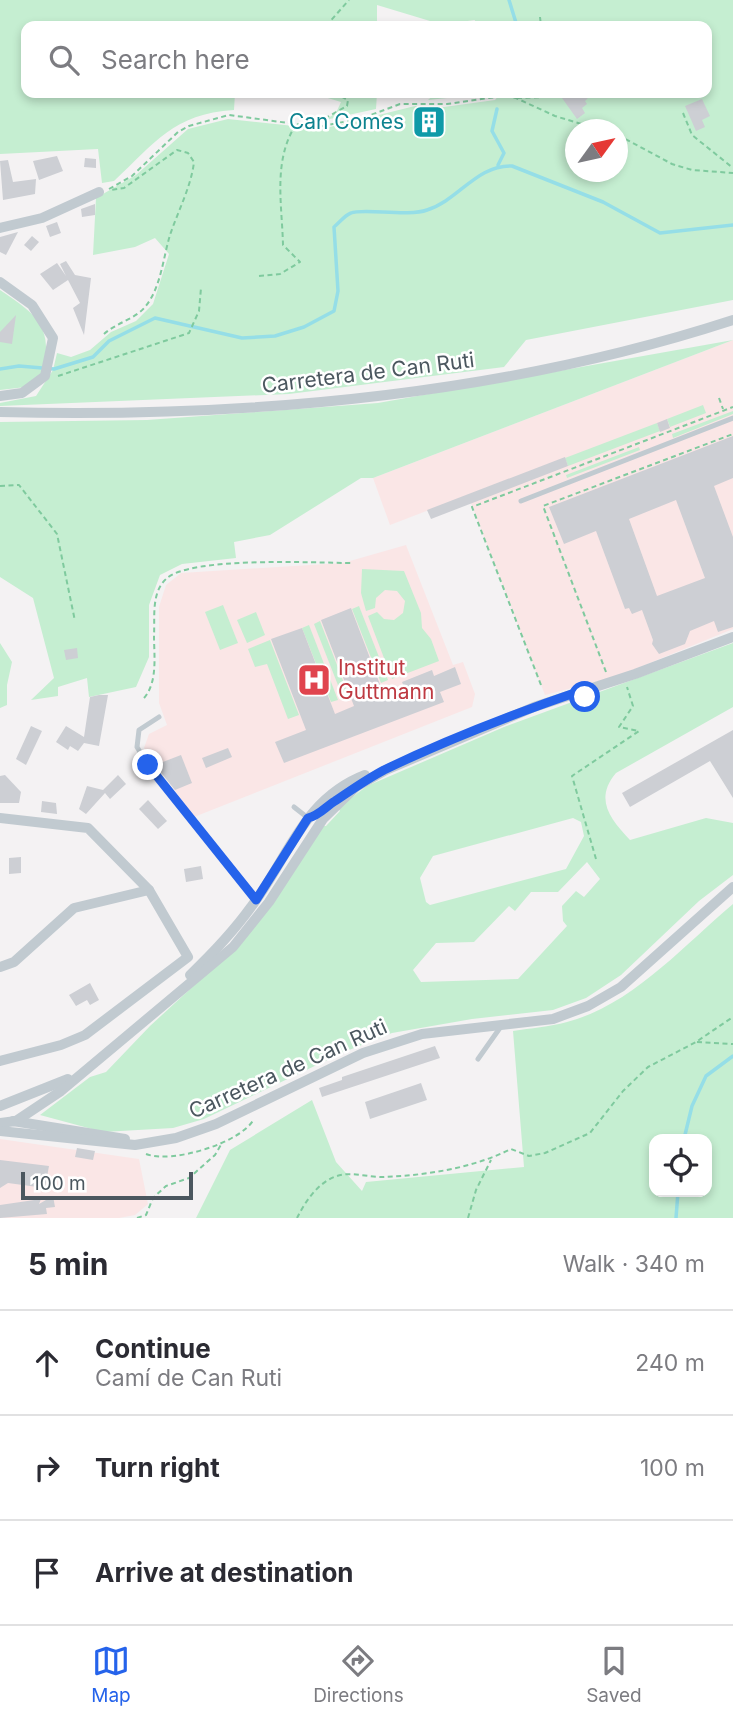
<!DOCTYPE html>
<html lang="en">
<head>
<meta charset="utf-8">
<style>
	:root { --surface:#fff; --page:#f7f7f7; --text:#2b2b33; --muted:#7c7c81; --line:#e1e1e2; --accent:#2563eb }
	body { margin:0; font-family:Inter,sans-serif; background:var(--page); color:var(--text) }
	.controls { position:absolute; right:21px; bottom:21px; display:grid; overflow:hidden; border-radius:14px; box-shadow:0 4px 10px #0003 }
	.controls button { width:63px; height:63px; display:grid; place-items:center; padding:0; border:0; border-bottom:2px solid var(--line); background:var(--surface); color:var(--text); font:35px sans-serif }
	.compass { position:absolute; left:565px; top:119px; width:63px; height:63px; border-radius:50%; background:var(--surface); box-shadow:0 4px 10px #0003; rotate:57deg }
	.scale { position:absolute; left:21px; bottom:18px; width:172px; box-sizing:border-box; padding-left:7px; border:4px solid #4b575f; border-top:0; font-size:19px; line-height:24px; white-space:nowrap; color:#4b575f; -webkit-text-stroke:5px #fff; paint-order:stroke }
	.stop { position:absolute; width:21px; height:21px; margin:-16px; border:5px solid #2563eb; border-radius:50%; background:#fff }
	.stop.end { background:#2563eb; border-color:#fff; box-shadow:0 2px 7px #0008 }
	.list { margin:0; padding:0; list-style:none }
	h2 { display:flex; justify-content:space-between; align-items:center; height:91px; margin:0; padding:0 28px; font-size:30px }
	h2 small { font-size:23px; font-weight:400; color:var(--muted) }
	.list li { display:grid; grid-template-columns:46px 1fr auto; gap:21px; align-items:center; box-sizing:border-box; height:105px; padding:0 28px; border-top:2px solid var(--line) }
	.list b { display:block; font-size:26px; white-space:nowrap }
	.list p { margin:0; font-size:23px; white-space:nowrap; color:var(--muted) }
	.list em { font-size:23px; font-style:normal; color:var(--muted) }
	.icon { flex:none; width:38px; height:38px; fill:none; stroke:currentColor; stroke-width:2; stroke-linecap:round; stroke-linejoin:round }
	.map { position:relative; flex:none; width:733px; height:1218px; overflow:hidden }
	.search { position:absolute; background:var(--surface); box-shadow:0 4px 10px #0003; left:21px; right:21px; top:21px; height:77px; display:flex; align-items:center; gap:18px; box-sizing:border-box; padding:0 24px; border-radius:14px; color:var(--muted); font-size:26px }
	.sheet { height:406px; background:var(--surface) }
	nav { display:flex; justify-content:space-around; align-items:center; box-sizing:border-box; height:98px; border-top:2px solid var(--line); background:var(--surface); font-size:19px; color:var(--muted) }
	nav a { display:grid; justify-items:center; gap:4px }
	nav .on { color:var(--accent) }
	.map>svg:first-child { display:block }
	.medical { fill:#fae6e6 }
	.green { fill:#c5eed1; fill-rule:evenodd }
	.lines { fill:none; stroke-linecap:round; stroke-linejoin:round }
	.stream { stroke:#95dee7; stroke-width:3.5 }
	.building { fill:#cdcfd4; fill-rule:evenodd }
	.path { stroke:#7fca9e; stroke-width:2; stroke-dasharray:5 3.5; stroke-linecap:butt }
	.service { stroke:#c1cad0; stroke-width:5 }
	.minor { stroke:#c1cad0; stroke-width:10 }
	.route { stroke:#2563eb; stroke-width:9 }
	.labels { text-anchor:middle; stroke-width:5; stroke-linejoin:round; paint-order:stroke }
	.culture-label { font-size:21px; fill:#0d838f; stroke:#fff; text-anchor:end }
	.street-label { font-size:21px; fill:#4b575f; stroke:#fff }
	.health-label { font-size:21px; fill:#be3a42; stroke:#fff; text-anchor:start }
</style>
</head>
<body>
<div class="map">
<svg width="733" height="1218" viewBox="0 0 733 1218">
	<rect width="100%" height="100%" fill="#f4f2f3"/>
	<g class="medical">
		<polygon points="733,340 733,629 618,676 545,695 468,495 390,525 373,478"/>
		<polygon points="406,545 453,665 463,662 475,694 472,707 194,817 144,748 149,734 167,725 159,703 159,607 166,585 181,573 343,563"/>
		<polygon points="0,1139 139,1159 148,1204 135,1215 119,1218 0,1218"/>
	</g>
	<g class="green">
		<path d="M0 0H733V300L526 340 504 367 289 394 0 406V403L36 396 53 370 57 353 71 357 90 350 111 332 136 321 153 304 169 254 155 238 135 247 93 255 96 198 136 175 188 129 228 119 322 129 415 106 444 107 495 100 501 93H707V26H473L475 20 453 23 430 21 377 5V26H26V93H235L234 110C173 114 156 142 114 181L102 183 98 149 0 154ZM576 130H618V172H576Z"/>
		<polygon points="311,93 377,93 376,109 325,120 336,113 341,102"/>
		<polygon points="436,93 495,93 428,100"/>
		<path d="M0 290C39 316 54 328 42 377L26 387 0 390Z"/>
		<polygon points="733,340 373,478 361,478 270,535 234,542 236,558 182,564 160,575 149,605 149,657 136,687 89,697 87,678 58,687 58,696 31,700 54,678 33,598 0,577 0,422 147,420 378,403"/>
		<polygon points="703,405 706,413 670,427 667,419"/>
		<polygon points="733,411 733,414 673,438 672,434"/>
		<polygon points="657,423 660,431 568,466 565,458"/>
		<polygon points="639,447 640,450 567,478 566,475"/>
		<polygon points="362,569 404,571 421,613 422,628 431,639 439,661 392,679 368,616 377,612 384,619 394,620 403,613 405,601 397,591 385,590 376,598 375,608 366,611 361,593"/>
		<polygon points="223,605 238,643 220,650 205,612"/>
		<polygon points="359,606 388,680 381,683 352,609"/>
		<polygon points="256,612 265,635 247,643 237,620"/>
		<polygon points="320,621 349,696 343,698 314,624"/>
		<polygon points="309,625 338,700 331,702 302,628"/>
		<polygon points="270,640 299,715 288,719 267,664 255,667 248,649"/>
		<polygon points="0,643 12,662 7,685 7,705 0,708"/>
		<path d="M733 643V707L616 773C594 799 610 819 630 840L706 818 733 823V875L699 901 621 975 586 998 553 1010 472 1019 392 1033 344 1052 204 1119 173 1128 103 1132 40 1115 90 1077 106 1072 150 1026 238 945 321 826H326L340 811 338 808 367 786 504 727ZM573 818 581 822 584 836 566 869 430 905 426 902 420 878 433 856ZM587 862 600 879 584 897 576 891 562 906 563 921 567 926 518 979 421 982 413 970 436 943 474 942 509 906 515 911 531 892H558Z"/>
		<path d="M733 904V1218H196L230 1150 312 1100 336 1162 362 1191 366 1182 524 1167 513 1031C531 1028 549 1027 567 1022 632 1005 683 946 733 904ZM707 1139V1192H654V1139Z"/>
	</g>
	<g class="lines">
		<g class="stream">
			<polyline points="509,0 517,26"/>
			<polyline points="497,109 492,131 504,153 498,165"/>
			<path d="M0 369 19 366 54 369 93 357 109 341 155 318 242 338 275 336 304 327 334 311 338 291 334 227C339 223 345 215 351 213 363 208 409 217 427 210 459 200 476 165 512 166L603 202 660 233 733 225"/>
			<polyline points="684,1139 692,1106 706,1076 733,1056"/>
			<polyline points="676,1218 678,1192"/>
		</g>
	</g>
	<g class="building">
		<polygon points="568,93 584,93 588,98 585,101 587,104 582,108 585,113 577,119 562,98"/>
		<polygon points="702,99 710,116 702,120 705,127 696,131 685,106"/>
		<polygon points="431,109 441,125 427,134 417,118"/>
		<polygon points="57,156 63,171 39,180 33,161"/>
		<polygon points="85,158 96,159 96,168 84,167"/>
		<polygon points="8,160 13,182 36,179 35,194 3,200 0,161"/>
		<polygon points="95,204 95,215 82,217 81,209"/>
		<polygon points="57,222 61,233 50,237 46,226"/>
		<polygon points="18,232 6,255 0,252 0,237"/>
		<polygon points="32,236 39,242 31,251 24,245"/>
		<polygon points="66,261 75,275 91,278 84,335 73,308 80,303 68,280 53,290 40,274 57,263 66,276 60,264"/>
		<polygon points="16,315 12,344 0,342 0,332"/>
		<polygon points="667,419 670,428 660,432 657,423"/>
		<path d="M733 436V478L714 486 733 537V627L718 632 714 621 690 631 685 644 659 654 652 644 653 640 642 610 632 614 629 608 625 609 596 531 564 544 549 507ZM676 500 705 578 657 596 629 519Z"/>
		<polygon points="565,457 568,466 431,519 427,510"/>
		<polygon points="351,608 384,695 404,687 402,682 432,670 434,676 455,667 461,684 440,692 444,702 284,763 275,742 306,730 271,639 302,628 335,714 354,706 321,620"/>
		<polygon points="77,648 78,658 66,660 64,650"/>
		<polygon points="99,695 108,695 99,746 84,743 78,751 70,746 68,750 56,742 66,726 84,737 90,697"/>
		<polygon points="31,726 42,731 26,765 16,759"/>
		<polygon points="733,730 733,798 710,761 630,807 622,793"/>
		<polygon points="228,748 232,757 206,768 202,758"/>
		<polygon points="181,755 192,783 175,790 155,765"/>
		<polygon points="5,775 21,792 19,803 0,803 0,776"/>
		<polygon points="118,775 126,784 110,799 105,793 86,814 79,809 87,786 103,790"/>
		<polygon points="148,800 167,821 158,829 139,809"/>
		<polygon points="42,801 56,803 57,814 41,812"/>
		<polygon points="21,857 21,873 9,874 9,858"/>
		<polygon points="201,866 203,879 186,882 184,869"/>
		<polygon points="90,983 99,1000 90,1005 87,1000 76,1006 69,995"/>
		<polygon points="435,1046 440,1058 322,1097 319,1088 342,1080 342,1077"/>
		<polygon points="421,1083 427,1100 370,1119 365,1102"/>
		<polygon points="77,1148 95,1151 93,1160 75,1157"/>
		<polygon points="0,1160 49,1166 45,1188 8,1183 0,1188"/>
		<polygon points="53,1196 55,1207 46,1208 47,1214 0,1218 0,1205 41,1199 39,1204"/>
	</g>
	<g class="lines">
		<g class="path">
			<polyline points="540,17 541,26"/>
			<polyline points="326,26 349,0"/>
			<polyline points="517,98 546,97 542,93"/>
			<polyline points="683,113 692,135 733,168"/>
			<polyline points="300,124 322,120 347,106 348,100 334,93"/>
			<polyline points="618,135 672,164 692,170 733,173"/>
			<polyline points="109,189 132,176 178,132 189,126 229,115 318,127 363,118 400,104 447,104 503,96 516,98 555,116 601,130"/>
			<path d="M259 276 280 274 300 262 283 245C282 204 273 162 295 126"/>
			<path d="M104 334C116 323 135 319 145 307 161 288 163 258 170 235 178 211 191 187 194 162L188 153 177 150 124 188 111 190"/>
			<polyline points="58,376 189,333 199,311 201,288"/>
			<polyline points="719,398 723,409"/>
			<polyline points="0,486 19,485 57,534 75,621"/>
			<polyline points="606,672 543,506 733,434"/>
			<polyline points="541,685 472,507 733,407"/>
			<path d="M144 698C158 682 154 655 154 636 155 617 151 593 166 579 189 556 316 563 352 563"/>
			<polyline points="596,859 572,776 639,731 619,727 633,706 627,687"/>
			<polyline points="697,1042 733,1044"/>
			<path d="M146 1154C172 1164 241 1143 254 1119"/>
			<polyline points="137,1218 146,1215 153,1198 166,1186 189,1178 215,1155 222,1143"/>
			<path d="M297 1218C305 1202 318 1182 337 1176 352 1171 370 1178 385 1177 428 1175 473 1168 511 1149L529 1156 545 1153 590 1133 623 1091 648 1067 696 1042 733 1017"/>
			<polyline points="468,1218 476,1190 491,1160"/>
		</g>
		<g class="service">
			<polyline points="521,501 733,418"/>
			<polyline points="583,692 588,705"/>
			<polyline points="159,717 139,730 137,747 148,765 256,899"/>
			<polyline points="294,807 308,818"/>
			<polyline points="478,1059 502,1025"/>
		</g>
		<g class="minor">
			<polyline points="0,228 42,218 99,192"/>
			<polyline points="0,282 32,305 53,338 45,376 22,393 0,396"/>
			<path d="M0 412C244 418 500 396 733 320"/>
			<polyline points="0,818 88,828 149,890 188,957 85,1035 61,1045 0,1061"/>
			<polyline points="0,967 14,962 74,908 149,890"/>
			<path d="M190 975C212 954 233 932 251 907 289 857 303 799 365 775"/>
			<polyline points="0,1106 68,1079"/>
			<polyline points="13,1121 125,1139"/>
			<polyline points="0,1123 16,1121 61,1091 233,947 269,902 323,819 356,787 386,770 534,707 635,674 733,637"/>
			<polyline points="0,1131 135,1145 176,1138 216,1124 363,1053 422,1034 553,1019 588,1006 621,987 733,887"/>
		</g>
	</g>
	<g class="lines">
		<path class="route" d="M148 765 256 900 308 818C320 815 325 807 335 801 350 791 367 779 384 770 448 739 516 713 583 690L585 697"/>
	</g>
	<defs>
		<symbol id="building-square" viewBox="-11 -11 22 22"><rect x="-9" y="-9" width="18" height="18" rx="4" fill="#0f9aa8" stroke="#fff"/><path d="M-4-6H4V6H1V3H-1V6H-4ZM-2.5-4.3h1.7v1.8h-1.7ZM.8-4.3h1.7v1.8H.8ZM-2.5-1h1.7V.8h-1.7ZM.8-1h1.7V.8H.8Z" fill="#fff"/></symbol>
		<symbol id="hospital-square" viewBox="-11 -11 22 22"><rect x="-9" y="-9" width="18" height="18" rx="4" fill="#e0444e" stroke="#fff"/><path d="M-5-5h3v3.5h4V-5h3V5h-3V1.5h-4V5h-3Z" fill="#fff"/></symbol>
	</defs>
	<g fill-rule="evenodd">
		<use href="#building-square" x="410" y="103" width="38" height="38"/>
		<use href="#hospital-square" x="295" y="661" width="38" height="38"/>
	</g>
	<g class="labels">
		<g class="culture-label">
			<text x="404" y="129">Can Comes</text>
		</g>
		<g class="street-label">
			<text transform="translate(368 373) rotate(-7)" y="7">Carretera de Can Ruti</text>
			<text transform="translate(288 1069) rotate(-24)" y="7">Carretera de Can Ruti</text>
		</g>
		<g class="health-label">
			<text x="338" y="675">Institut<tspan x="338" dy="24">Guttmann</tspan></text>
		</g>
	</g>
</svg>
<div class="controls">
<button><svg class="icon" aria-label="locate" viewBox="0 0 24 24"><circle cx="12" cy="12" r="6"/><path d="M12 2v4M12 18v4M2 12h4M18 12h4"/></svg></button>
</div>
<svg class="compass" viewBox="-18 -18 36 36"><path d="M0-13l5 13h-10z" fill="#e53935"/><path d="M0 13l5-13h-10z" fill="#7c7c81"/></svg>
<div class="scale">100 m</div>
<div class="stop" style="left:585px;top:697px"></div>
<div class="stop end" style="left:148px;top:765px"></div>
<div class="search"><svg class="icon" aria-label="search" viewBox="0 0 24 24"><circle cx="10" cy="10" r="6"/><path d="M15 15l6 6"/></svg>Search here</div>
</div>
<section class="sheet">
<h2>5 min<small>Walk · 340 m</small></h2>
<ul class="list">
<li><svg class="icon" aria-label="ahead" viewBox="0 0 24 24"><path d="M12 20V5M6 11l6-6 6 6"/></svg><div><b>Continue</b><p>Camí de Can Ruti</p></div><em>240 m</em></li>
<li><svg class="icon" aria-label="right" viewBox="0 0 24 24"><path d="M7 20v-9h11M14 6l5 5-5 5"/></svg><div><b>Turn right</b></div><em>100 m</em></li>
<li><svg class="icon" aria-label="arrive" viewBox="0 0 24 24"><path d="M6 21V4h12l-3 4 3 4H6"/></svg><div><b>Arrive at destination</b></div></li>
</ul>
</section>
<nav>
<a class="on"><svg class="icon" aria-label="map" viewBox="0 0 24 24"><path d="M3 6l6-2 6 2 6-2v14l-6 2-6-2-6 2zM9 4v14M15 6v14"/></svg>Map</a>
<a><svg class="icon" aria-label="directions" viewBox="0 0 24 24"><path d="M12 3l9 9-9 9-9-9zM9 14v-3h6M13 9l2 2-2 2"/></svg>Directions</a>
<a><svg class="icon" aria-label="saved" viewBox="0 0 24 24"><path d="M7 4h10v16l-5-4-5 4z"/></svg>Saved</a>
</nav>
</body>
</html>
